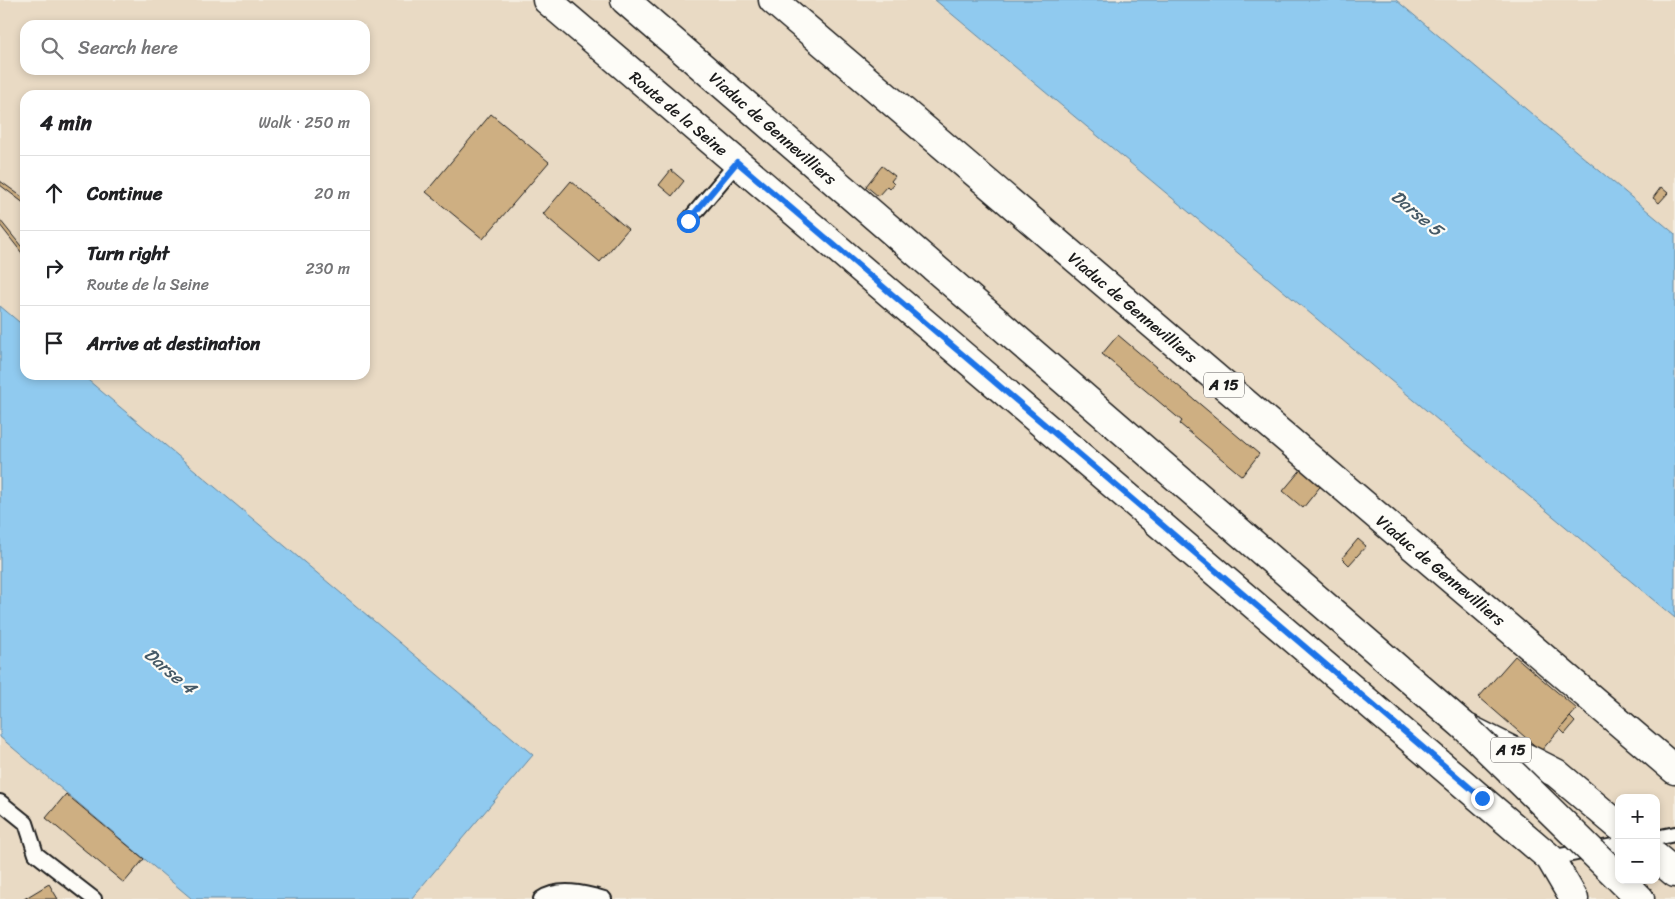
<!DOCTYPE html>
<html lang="en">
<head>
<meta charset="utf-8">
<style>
	:root { --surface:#fff; --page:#f2f2f2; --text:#202124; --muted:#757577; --line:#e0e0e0 }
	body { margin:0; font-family:Sriracha,sans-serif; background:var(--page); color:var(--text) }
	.controls { position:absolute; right:15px; bottom:15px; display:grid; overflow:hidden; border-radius:10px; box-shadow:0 2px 8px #0003 }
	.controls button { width:45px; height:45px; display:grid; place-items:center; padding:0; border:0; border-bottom:1px solid var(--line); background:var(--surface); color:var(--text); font:25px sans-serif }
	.stop { position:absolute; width:15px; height:15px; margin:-11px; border:4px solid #1a73e8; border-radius:50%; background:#fff }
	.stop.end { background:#1a73e8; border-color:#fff; box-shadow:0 1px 5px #0008 }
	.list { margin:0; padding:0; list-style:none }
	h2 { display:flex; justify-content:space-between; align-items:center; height:65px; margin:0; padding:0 20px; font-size:21px }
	h2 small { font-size:16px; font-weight:400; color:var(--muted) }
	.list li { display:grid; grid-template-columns:32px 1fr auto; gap:15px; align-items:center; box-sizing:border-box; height:75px; padding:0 20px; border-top:1px solid var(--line) }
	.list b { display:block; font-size:19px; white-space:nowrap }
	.list p { margin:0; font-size:16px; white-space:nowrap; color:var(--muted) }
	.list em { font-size:16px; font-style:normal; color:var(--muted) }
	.icon { flex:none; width:28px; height:28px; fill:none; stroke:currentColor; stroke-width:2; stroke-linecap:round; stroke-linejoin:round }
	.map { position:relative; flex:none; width:1675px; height:899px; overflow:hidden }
	.search { position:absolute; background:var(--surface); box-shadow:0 2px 8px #0003; left:20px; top:20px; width:350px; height:55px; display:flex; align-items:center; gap:12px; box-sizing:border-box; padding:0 18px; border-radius:15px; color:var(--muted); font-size:19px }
	.panel { position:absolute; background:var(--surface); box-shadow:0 2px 8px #0003; left:20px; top:90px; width:350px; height:290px; border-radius:15px }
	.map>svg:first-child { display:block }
	.built { fill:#e9dac4; fill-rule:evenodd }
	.water { fill:#90caef; stroke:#62849b }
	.building { fill:#ceaf82; stroke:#1c1c1c }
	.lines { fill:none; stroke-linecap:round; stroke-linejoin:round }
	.service-casing { stroke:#1c1c1c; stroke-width:18 }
	.minor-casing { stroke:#1c1c1c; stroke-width:31 }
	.motorway-casing { stroke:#1c1c1c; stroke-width:31 }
	.service { stroke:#fdfcf7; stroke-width:14 }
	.minor { stroke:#fdfcf7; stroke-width:28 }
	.motorway { stroke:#fdfcf7; stroke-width:28 }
	.motorway-bridge-casing { stroke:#1c1c1c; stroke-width:31; stroke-linecap:butt }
	.motorway-bridge { stroke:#fdfcf7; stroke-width:28 }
	.route { stroke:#1a73e8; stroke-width:6 }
	.labels { text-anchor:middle; stroke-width:4.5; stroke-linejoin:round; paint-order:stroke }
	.shield { fill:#fdfcf7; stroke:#605f5e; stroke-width:1 }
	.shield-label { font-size:15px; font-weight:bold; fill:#1c1c1c }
	.street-label { font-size:16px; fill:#1c1c1c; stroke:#fdfcf7 }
	.water-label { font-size:18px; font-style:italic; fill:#455966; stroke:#fdfcf7 }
</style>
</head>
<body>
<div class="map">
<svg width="1675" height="899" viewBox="0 0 1675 899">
	<rect width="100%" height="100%" fill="#f4ede0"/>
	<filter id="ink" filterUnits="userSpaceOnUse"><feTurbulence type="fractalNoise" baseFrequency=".02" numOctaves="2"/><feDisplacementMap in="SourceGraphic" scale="10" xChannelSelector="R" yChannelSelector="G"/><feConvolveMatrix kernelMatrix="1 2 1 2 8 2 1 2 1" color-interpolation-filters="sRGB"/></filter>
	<g filter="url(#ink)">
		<g class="built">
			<path d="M0 0H935L1675 618V899H411L533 755 82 375H365V95H25V327L0 306ZM25 25H365V70H25ZM1619 798H1656V880H1619Z"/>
			<polygon points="1396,0 1675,0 1675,234"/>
			<polygon points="0,737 192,899 0,899"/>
		</g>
		<g class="water">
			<polygon points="935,0 1396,0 1675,234 1675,618"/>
			<polygon points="0,306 25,327 25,375 82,375 533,755 411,899 192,899 0,737"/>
		</g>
		<g class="building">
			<polygon points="491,114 549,162 483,239 426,192"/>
			<polygon points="882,166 895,176 891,181 894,184 890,189 887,186 878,196 866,186"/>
			<polygon points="671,170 684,181 672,196 659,185"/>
			<polygon points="0,181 25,199 25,204 0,185"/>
			<polygon points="571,181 628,229 600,262 543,214"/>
			<polygon points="1661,187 1668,193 1659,203 1653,198"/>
			<polygon points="0,220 25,251 25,257 0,225"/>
			<polygon points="1118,335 1259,454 1242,476 1180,424 1182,421 1102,354"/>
			<polygon points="1304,466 1323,483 1303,508 1283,491"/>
			<polygon points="1358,539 1366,546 1349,565 1342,558"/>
			<polygon points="1515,656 1577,709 1541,751 1479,697"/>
			<polygon points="1570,717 1575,722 1565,734 1560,729"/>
			<polygon points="66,794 144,859 124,883 46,818"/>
			<polygon points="49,884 58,899 24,899"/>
		</g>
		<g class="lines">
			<defs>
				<g id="service">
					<polyline points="688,221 737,163"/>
					<polyline points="0,802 26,823 36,854 94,899"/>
					<polyline points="1656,838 1675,834"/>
					<polyline points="1550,858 1619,845"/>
					<path d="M541 899C559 887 584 893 604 899"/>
				</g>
				<polyline id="minor" points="547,0 1550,858 1574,899"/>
				<g id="motorway">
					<polyline points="625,0 1465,727 1556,773 1619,826"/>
					<polyline points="773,0 1675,770"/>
					<polyline points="1656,857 1675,873"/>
					<polyline points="1621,880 1640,899"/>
				</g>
			</defs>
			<use href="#service" class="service-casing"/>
			<use href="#minor" class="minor-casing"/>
			<use href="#motorway" class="motorway-casing"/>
			<use href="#service" class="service"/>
			<use href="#minor" class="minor"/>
			<use href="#motorway" class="motorway"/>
			<defs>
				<polyline id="motorway-bridge" points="1465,727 1619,878"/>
			</defs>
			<use href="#motorway-bridge" class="motorway-bridge-casing"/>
			<use href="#motorway-bridge" class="motorway-bridge"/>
		</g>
	</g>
	<g class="lines" filter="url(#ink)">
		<polyline class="route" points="688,221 737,162 1482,798"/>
	</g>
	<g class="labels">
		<g class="shield">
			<rect x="1204" y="372.5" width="40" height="25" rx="4"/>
			<rect x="1491" y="737.5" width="40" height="25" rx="4"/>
		</g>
		<g class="shield-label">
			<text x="1224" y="390">A 15</text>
			<text x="1511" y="755">A 15</text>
		</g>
		<g class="street-label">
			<text transform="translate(679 113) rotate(40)" y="6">Route de la Seine</text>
			<text transform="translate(773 128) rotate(41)" y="6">Viaduc de Gennevilliers</text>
			<text transform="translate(1133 307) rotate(40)" y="6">Viaduc de Gennevilliers</text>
			<text transform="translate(1441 570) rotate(40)" y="6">Viaduc de Gennevilliers</text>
		</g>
		<g class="water-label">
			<text transform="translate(1417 213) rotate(40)" y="6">Darse 5</text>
			<text transform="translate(170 671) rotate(40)" y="6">Darse 4</text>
		</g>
	</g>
</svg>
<div class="controls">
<button>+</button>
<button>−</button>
</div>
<div class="stop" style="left:688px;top:221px"></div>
<div class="stop end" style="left:1482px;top:798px"></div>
<div class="search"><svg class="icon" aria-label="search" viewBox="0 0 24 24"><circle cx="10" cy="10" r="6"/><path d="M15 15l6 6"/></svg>Search here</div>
<section class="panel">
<h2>4 min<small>Walk · 250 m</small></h2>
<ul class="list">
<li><svg class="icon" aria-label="ahead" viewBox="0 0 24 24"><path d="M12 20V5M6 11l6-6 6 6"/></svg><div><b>Continue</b></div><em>20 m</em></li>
<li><svg class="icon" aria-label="right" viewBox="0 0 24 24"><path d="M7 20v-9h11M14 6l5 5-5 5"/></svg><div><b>Turn right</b><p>Route de la Seine</p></div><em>230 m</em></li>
<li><svg class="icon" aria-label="arrive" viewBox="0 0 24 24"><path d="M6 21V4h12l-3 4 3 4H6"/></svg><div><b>Arrive at destination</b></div></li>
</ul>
</section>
</div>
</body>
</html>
